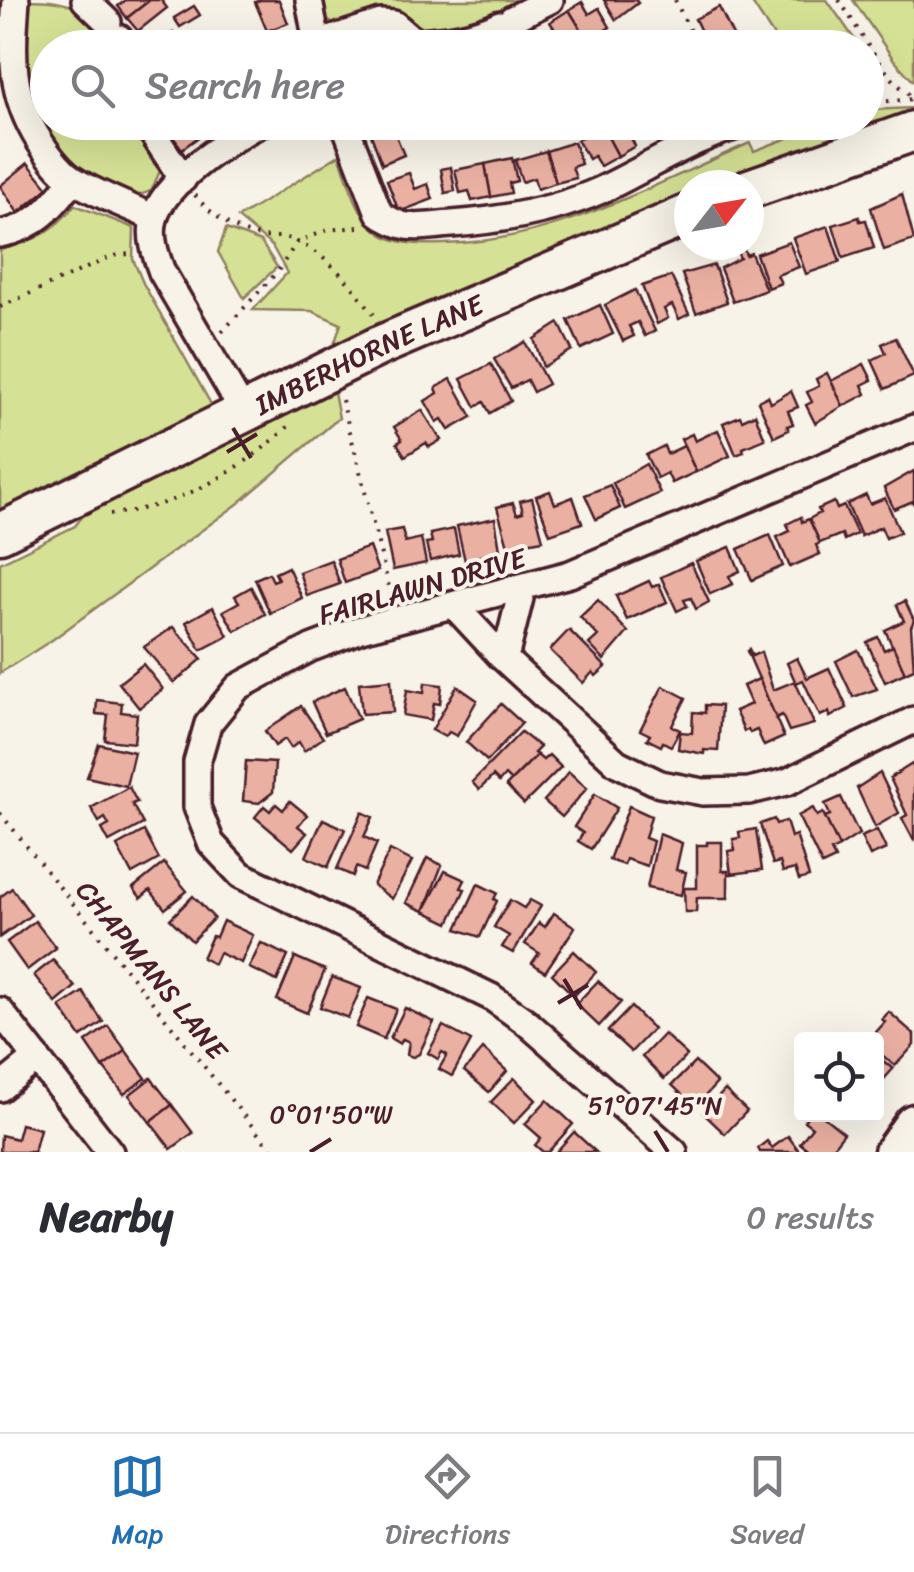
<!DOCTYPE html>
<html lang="en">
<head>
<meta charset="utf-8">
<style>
	:root { --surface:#fff; --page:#f7f7f7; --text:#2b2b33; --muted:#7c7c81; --line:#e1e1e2; --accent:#1f6fb2 }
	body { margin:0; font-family:Sriracha,sans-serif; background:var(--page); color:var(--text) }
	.controls { position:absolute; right:30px; bottom:30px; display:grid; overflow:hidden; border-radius:10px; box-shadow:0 10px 40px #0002 }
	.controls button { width:90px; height:90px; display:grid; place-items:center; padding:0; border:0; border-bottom:2px solid var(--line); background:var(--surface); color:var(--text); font:50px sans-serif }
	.compass { position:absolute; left:674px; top:170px; width:90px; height:90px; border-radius:50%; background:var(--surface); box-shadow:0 10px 40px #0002; rotate:59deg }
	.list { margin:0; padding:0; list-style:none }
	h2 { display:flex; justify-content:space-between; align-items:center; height:130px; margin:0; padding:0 40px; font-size:42px }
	h2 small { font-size:32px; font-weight:400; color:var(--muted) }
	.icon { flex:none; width:55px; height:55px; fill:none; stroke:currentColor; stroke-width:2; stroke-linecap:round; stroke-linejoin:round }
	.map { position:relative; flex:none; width:914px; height:1152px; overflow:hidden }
	.search { position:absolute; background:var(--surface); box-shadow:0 10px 40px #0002; left:30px; right:30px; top:30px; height:110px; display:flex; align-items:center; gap:25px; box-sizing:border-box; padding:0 35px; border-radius:55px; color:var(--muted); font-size:38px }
	.sheet { height:280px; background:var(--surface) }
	nav { display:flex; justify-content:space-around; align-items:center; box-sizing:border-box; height:140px; border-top:2px solid var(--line); background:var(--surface); font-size:28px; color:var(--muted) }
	nav a { display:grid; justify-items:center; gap:5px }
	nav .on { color:var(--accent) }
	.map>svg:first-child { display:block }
	.green { fill:#d5e295; stroke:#908060; stroke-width:2.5 }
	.building { fill:#eab1a2; stroke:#4a1f2b; stroke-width:2.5 }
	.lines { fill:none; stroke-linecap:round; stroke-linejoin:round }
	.street-casing { stroke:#4a1f2b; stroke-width:32 }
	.secondary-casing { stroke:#4a1f2b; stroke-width:45 }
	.path { stroke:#4a1f2b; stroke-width:4; stroke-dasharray:2.5 8; stroke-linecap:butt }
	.street { stroke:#f7f3e8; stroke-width:25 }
	.secondary { stroke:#f7f3e8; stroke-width:38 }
	.ticks { fill:none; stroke:#4a1f2b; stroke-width:4 }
	.labels { text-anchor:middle; stroke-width:8; stroke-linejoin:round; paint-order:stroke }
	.street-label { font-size:28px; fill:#4a1f2b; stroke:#f7f3e8 }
	.ticks-label { font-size:25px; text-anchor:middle; fill:#4a1f2b; stroke:#f7f3e8; stroke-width:8; stroke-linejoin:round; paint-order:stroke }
</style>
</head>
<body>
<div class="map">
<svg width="914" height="1152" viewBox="0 0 914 1152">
	<rect width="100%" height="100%" fill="#f7f3e8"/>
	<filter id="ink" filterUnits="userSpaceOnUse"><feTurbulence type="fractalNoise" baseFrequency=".01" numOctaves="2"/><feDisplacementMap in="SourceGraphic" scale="20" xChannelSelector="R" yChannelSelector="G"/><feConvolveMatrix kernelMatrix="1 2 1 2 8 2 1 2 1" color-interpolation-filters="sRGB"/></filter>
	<g filter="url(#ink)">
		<g class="green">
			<path d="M26 0C73 0 87 8 113 47L48 48V122L142 123 154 154 150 158 160 171 151 191 137 196 84 173 64 156 44 132 23 75Z"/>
			<polygon points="322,0 532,0 478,24 429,34 401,18 339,29 320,13"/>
			<polygon points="750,0 827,0 860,47 781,47"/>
			<polygon points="853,0 914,0 914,82 894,60"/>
			<path d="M914 108V120L858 134 726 185H689V199L329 360 341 324 312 311 253 310 287 273 272 246 238 218 339 155C349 181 357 220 383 235 400 245 425 245 444 244 552 242 652 185 750 143L754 151 788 138 783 129 806 123 866 122 867 110Z"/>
			<path d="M75 205 134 228 133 259 143 283 217 415 0 514V250C36 240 51 234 75 205Z"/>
			<polygon points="226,229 261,242 277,267 244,298 218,252"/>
			<polygon points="332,381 339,418 239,503 52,640 0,673 0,563 75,526 93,503"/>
		</g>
		<g class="building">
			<polygon points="126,0 150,0 127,18 118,6"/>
			<polygon points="150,0 161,0 167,8 138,31 127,18"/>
			<polygon points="260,0 279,0 288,23 267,31 255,2"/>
			<polygon points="604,0 636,0 638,3 616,20"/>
			<polygon points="582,2 589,14 599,8 610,27 588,41 569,10"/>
			<polygon points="194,6 200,15 180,27 174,18"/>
			<polygon points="719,7 739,48 709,48 695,19"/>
			<polygon points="569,10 588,41 577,48 553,48 546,37 556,31 550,22"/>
			<polygon points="531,31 536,42 544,38 548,48 516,48 512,40"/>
			<polygon points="173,33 180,47 145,48 145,47"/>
			<polygon points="168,122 214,122 215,125 182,149 164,125"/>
			<polygon points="609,122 632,122 637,132 630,136 635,146 618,156 602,126"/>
			<polygon points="635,122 672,122 674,126 655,136 649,125 639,130"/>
			<polygon points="392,126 404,155 382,164 371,135"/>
			<polygon points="602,126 618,156 600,166 594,156 589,159 577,140"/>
			<polygon points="574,142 581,164 572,167 576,178 556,183 546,151"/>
			<polygon points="546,151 556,183 537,189 534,178 522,182 515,160"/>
			<polygon points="512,158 517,181 509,183 511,193 491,197 485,164"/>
			<polygon points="28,163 48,188 18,213 0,186"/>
			<polygon points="485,164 491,197 472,201 469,191 460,193 455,170"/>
			<polygon points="451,167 455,191 445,193 441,169"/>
			<polygon points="409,173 415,189 428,184 433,199 399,212 387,180"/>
			<polygon points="902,194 914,240 884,250 871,208"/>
			<polygon points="859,217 860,221 866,220 874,248 843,258 833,225"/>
			<polygon points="828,226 840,262 806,274 793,238"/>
			<polygon points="789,242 799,267 777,275 781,283 768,288 756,254"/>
			<polygon points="744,249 746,255 751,253 766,290 733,302 720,268 740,258 737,252"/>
			<polygon points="714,265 727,302 696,313 682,274"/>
			<polygon points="671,276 689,314 679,319 672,305 664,309 668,318 657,324 642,286"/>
			<polygon points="635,290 655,331 645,336 638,322 629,326 634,336 623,341 605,305"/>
			<polygon points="600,305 613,334 581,349 568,320"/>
			<polygon points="559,323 572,350 543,367 534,339"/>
			<polygon points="896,338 914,376 885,389 872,360 886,353 882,344"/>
			<polygon points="525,342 548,384 533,392 527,380 511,388 494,359"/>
			<polygon points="491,364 511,401 490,413 484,402 476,407 461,379"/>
			<polygon points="864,364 872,380 862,385 866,394 843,406 831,381"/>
			<polygon points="827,373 843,406 815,423 806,405 812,402 807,392 819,386 816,379"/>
			<polygon points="451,379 472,417 449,430 442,419 437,422 425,401 438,393 436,388"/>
			<polygon points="791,391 798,407 788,411 793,424 787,426 789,430 774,437 758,401 768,396 771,403"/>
			<polygon points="422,410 441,440 429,447 426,443 405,456 397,443 402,440 394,427"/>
			<polygon points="755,414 765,439 743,448 744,452 736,455 723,423 740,416 742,420"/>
			<polygon points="718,430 730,456 696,472 681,439 692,434 695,441"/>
			<polygon points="664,446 667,454 684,446 696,472 672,483 667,473 657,478 646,455"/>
			<polygon points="646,464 660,493 625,509 613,483"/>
			<polygon points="914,471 914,505 913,501 894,509 884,488"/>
			<polygon points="610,485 620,508 596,519 585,495"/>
			<polygon points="550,491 555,504 573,497 582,523 550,534 536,496"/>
			<polygon points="866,495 870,504 885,498 900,532 886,538 881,527 861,536 847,504"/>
			<polygon points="532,498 543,540 508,546 497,507 513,503 517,514 523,512 520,501"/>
			<polygon points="834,502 837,509 844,506 857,534 844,540 842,534 820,543 809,519 820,513 818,509"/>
			<polygon points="801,517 802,522 809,519 820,543 816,545 820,554 790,567 777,537 790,531 787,524"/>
			<polygon points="495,518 500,550 465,561 457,526"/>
			<polygon points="402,529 405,542 421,538 426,563 393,570 385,532"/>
			<polygon points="454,529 459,554 430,561 426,543 432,542 430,534"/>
			<polygon points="770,535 783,566 752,580 738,549"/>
			<polygon points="369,547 378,571 345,583 337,559"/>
			<polygon points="730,547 740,571 729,576 733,584 710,594 696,561"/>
			<polygon points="331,560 340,584 307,596 299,572"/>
			<polygon points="691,563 709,602 696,609 691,598 684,600 687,606 677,611 661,577"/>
			<polygon points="288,567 302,598 270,613 255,579 269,573 273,581 278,579 275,573"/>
			<polygon points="649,581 652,587 659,584 667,602 627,620 616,596"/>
			<polygon points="251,587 265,614 235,631 223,611 239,602 235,596"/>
			<polygon points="598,600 628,632 604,660 589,644 598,636 580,617"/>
			<polygon points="905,601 914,620 911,627 914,669 905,673 885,630 904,621 897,605"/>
			<polygon points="213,607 228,636 201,650 186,622"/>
			<polygon points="173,627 202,659 174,683 144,647"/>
			<polygon points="569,630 606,667 596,676 593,672 583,683 550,650"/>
			<polygon points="878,637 884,650 893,646 905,673 885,682 867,642"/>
			<polygon points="749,649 752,656 761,652 773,690 795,681 814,724 789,731 782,715 776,718 747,651"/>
			<polygon points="858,650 877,689 853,697 836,661"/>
			<polygon points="797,658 807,678 829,668 847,708 830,717 829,712 820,716 803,680 796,683 787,663"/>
			<polygon points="143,664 163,689 139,708 119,683"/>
			<polygon points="759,679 784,737 764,746 757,730 750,733 748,730 744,731 735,711 751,704 743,686"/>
			<polygon points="391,680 393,712 362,714 359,683"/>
			<polygon points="425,683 442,685 440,704 434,703 431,720 403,715 407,690 424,693"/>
			<polygon points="457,686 477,700 457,736 449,732 445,737 432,730"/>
			<polygon points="663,686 686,698 672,726 680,730 671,746 663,742 661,746 647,739 650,735 640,730"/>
			<polygon points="345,687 359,719 326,733 312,702"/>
			<polygon points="97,700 122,703 121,712 137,714 134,743 105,740 108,715 96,714"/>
			<polygon points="501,704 522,723 487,761 466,742"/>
			<polygon points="705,705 721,706 718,751 704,750 704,754 678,749 680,732 692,733 693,712 705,713"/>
			<polygon points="301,706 323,738 304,751 299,742 291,748 285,739 275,746 265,731"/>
			<polygon points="521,732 540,747 534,753 537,755 511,781 505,775 499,782 493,776 479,790 472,782"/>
			<polygon points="99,744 134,752 126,786 87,777"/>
			<polygon points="537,755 543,760 549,755 561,767 524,804 506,786"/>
			<polygon points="246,761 275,763 273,792 259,803 243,801"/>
			<polygon points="912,764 914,768 914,841 902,818 907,815 890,778"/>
			<polygon points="569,772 587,788 562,817 544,801"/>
			<polygon points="880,773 899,813 875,827 857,788"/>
			<polygon points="129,787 137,802 132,804 143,824 109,842 102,829 109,825 105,818 99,822 91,808"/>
			<polygon points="595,794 617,808 591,849 578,841 583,833 574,827"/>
			<polygon points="841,797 859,834 839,847 825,817 830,815 825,804"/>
			<polygon points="290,801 307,815 298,826 307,833 293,849 255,817 264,806 270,811 276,804 283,810"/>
			<polygon points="629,806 651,816 645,838 653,841 647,866 626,859 624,865 609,860"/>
			<polygon points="813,808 817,816 823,813 839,847 831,851 835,859 822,865 798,816"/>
			<polygon points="362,812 373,817 364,837 377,843 365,871 356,867 353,876 337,869"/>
			<polygon points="323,819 345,829 328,867 306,857"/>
			<polygon points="774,819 776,824 786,821 791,837 796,835 809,877 799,880 795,869 783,872 780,862 773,864 760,824"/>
			<polygon points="756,829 762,870 731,874 728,851 735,850 733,839 740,838 739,832"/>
			<polygon points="877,830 886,849 870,856 861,837"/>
			<polygon points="144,831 159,859 132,874 117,846"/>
			<polygon points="659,834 682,843 676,870 686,872 681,895 647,888"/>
			<polygon points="707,842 722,842 722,871 728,871 728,898 697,898 696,912 685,912 684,888 697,888 697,845 707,845"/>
			<polygon points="390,850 412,861 392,899 373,885"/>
			<polygon points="427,858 442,865 424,911 406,903"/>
			<polygon points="164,863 187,891 165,909 150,890 141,898 133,888"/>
			<polygon points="445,871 465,880 461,888 465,889 449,923 424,911"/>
			<polygon points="478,884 497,893 494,899 497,901 480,937 457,929"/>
			<polygon points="12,888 31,915 0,937 0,897"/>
			<polygon points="193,896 214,918 192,941 170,919"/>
			<polygon points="510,900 524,908 530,900 541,906 513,953 502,947 509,936 494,927"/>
			<polygon points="554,913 575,927 545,972 532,963 539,953 525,944 539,923 545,927"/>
			<polygon points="35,921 56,948 27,970 7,942"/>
			<polygon points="223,921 253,935 241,963 219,953 214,964 202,958 212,936 216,937"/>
			<polygon points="261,943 288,956 277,981 249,968"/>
			<polygon points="574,951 596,972 574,996 552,974"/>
			<polygon points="295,957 325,970 307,1013 277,1000"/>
			<polygon points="53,960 75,987 56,1003 34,975"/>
			<polygon points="332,977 361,988 348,1018 320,1007"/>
			<polygon points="598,981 621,1002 599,1026 576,1004"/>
			<polygon points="83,992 103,1022 81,1037 60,1007"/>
			<polygon points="368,998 396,1009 384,1039 356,1027"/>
			<polygon points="631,1007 653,1029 631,1052 608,1031"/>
			<polygon points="405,1008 434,1022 419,1054 413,1057 407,1055 409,1042 403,1039 400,1044 390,1038"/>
			<polygon points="889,1012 914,1034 914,1045 895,1066 876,1050 876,1040 869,1040 885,1022 882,1019"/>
			<polygon points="108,1026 126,1051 103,1067 86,1042"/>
			<polygon points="443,1026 471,1041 452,1076 439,1069 447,1055 442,1052 438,1059 428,1053"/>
			<polygon points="664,1034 687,1055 664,1079 642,1057"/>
			<polygon points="483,1049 507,1071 489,1092 464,1071"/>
			<polygon points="126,1051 146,1078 124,1094 103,1067"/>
			<polygon points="876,1055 893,1069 876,1088"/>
			<polygon points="695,1062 717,1083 695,1107 672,1085"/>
			<polygon points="151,1078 172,1105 150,1122 129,1095"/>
			<polygon points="514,1078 536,1100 514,1123 491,1102"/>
			<polygon points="725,1090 747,1111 725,1134 703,1113"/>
			<polygon points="547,1100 573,1124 548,1152 543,1152 535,1145 541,1138 525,1124"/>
			<polygon points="172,1105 193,1133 171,1149 150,1122"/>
			<polygon points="809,1114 820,1114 844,1133 829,1152 811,1152 800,1143 812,1127 804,1121"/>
			<polygon points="21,1124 40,1129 34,1152 0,1152 1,1135 17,1139"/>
			<polygon points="574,1132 596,1152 556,1152"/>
			<polygon points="788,1136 800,1152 760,1152 758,1148 767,1141 772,1148"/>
		</g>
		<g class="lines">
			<defs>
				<g id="street">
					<path d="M16 0C12 55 9 93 40 142 49 156 62 173 77 182 101 196 128 206 154 218"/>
					<polyline points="85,0 108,22"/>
					<polyline points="309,0 318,48"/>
					<polyline points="512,19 550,0"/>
					<polyline points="119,38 125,48"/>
					<path d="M317 44 381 23 394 24 415 42C445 40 473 37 500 24"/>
					<polyline points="151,122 153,134 183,179"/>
					<path d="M344 122 379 213C406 233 421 226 452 224 503 220 554 211 601 190 650 167 695 136 748 123"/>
					<path d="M0 234C35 228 52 207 73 180"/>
					<path d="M243 411 162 272C156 256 149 237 154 219 164 181 230 139 263 122"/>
					<polyline points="457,604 461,613 501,656 617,763 660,784 703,792 749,791 787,782 914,720"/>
					<polyline points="501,656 507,650 520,598 517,590"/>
					<polyline points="0,1011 110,1152"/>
					<polyline points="0,1088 37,1058"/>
					<polyline points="674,1152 525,1021 491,997 241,875 211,843 197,807 197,762 208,724 238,687 311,648 361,629 570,574 914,428"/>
				</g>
				<g id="secondary">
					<polyline points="749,189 914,131"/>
					<path id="s1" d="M0 533 379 346 689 214"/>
					<polyline points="894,1152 914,1124"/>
				</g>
			</defs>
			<use href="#street" class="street-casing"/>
			<use href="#secondary" class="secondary-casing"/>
			<g class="path">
				<polyline points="675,0 698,48"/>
				<path d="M839 0C861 32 882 76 914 98"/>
				<polyline points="866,103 914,99"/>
				<path d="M195 195C211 215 234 231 259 236 270 239 280 235 290 239 325 251 355 288 375 316"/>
				<polyline points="0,307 113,256 129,254"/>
				<polyline points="222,332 278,271 297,242 328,230 358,227"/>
				<polyline points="342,400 392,599"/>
				<path d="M110 514C178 508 243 470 291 424"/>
				<polyline points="0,813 273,1152"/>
			</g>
			<use href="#street" class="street"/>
			<use href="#secondary" class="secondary"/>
		</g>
	</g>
	<path class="ticks" d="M233 428 251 458M227 452 257 434M564 979 582 1009M558 1003 588 985M655 1131 668 1152M310 1152 331 1139"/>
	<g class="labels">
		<g class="street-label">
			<text dy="10" stroke="none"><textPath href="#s1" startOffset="410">IMBERHORNE LANE</textPath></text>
			<text transform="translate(422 586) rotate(-16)" y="10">FAIRLAWN DRIVE</text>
			<text transform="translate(152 970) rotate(51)" y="10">CHAPMANS LANE</text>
		</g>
	</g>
	<g class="ticks-label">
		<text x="655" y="1114">51°07'45"N</text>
		<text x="331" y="1123">0°01'50"W</text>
	</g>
</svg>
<div class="controls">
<button><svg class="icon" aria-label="locate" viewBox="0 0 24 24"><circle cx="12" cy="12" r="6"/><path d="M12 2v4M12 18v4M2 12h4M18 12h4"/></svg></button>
</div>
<svg class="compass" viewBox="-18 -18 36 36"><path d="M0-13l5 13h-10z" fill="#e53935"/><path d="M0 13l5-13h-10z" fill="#7c7c81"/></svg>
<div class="search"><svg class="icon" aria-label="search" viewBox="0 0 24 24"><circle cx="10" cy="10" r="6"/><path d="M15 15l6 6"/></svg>Search here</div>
</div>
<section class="sheet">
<h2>Nearby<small>0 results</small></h2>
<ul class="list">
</ul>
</section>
<nav>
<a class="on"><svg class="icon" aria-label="map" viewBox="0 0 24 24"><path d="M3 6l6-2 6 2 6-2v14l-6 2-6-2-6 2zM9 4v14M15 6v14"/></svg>Map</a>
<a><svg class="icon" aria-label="directions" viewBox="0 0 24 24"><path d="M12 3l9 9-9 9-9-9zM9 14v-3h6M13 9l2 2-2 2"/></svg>Directions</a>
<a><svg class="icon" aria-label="saved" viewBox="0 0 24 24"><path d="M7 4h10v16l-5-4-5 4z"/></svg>Saved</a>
</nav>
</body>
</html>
